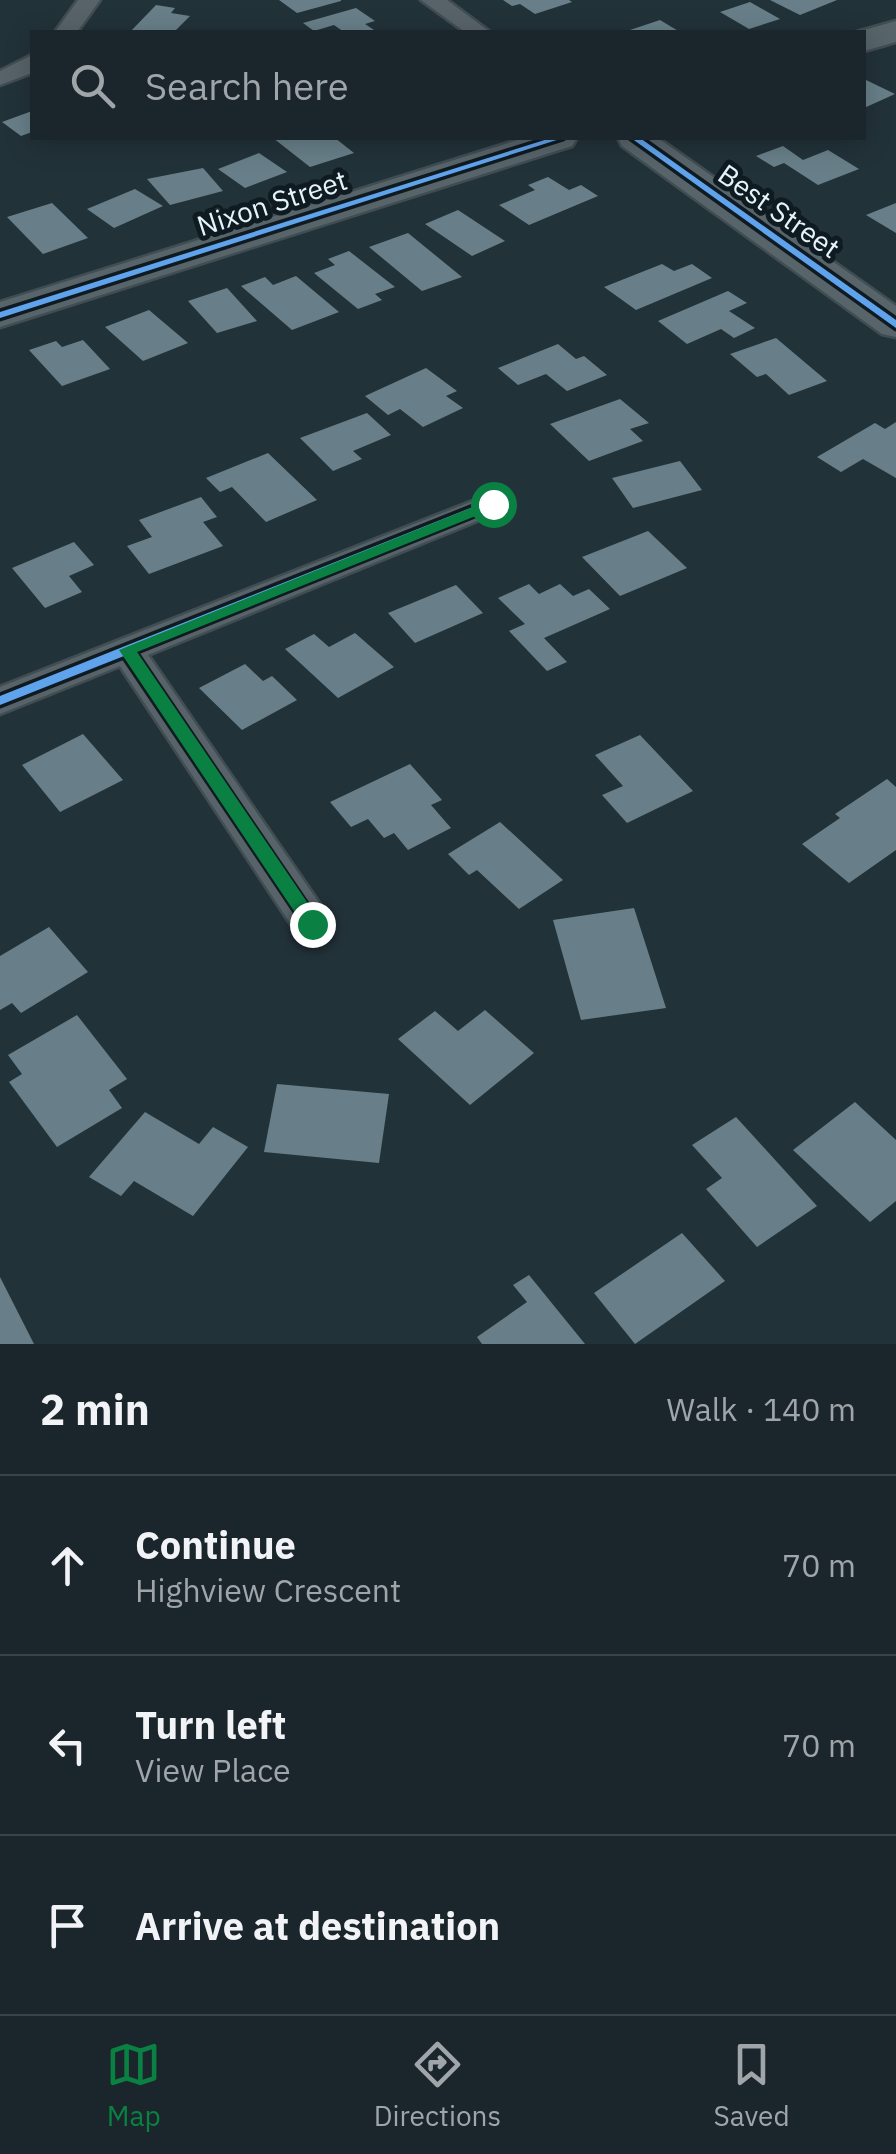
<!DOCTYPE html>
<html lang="en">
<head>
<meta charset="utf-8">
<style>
	:root { --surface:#1a262b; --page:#232e33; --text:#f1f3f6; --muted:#9fa5a9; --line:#384347; --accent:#0b8043 }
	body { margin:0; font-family:"IBM Plex Sans",sans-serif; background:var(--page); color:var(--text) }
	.stop { position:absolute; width:30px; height:30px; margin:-22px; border:8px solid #0b8043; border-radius:50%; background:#fff }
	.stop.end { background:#0b8043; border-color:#fff; box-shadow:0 2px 10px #0008 }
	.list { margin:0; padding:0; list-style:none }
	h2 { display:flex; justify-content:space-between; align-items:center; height:130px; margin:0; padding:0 40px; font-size:42px }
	h2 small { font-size:32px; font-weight:400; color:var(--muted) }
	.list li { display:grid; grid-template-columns:65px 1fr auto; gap:30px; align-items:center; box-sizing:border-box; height:180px; padding:0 40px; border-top:2px solid var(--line) }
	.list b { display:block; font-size:38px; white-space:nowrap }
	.list p { margin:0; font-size:32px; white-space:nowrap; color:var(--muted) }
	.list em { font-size:32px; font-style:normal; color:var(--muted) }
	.icon { flex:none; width:55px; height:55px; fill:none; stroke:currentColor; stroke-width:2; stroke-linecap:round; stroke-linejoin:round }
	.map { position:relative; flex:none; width:896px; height:1344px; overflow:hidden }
	.search { position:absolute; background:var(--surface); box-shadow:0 5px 25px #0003; left:30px; right:30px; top:30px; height:110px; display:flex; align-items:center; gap:25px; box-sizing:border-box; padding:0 35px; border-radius:0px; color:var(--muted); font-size:38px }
	.sheet { height:670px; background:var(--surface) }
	nav { display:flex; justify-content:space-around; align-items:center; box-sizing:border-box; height:140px; border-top:2px solid var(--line); background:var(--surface); font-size:28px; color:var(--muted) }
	nav a { display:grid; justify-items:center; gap:5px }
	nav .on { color:var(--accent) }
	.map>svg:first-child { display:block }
	.building { fill:#687f89 }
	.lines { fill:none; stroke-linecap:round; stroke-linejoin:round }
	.street-casing { stroke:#404d52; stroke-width:5 }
	.secondary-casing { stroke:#404d52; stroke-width:5 }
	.street { fill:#586369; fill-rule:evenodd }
	.secondary { fill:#57646a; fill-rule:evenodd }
	.cycleway-casing { stroke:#0f1b21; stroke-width:7 }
	.cycleway { fill:#60a3ed; fill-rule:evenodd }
	.route { fill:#0b8043 }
	.labels { text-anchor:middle; stroke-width:10; stroke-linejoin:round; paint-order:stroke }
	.far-street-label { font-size:28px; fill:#e4f4fc; stroke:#0f1b21 }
</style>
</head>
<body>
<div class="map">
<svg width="896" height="1344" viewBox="0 0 896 1344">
	<rect width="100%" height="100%" fill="#223239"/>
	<g class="building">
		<polygon points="279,0 341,0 341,1 297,13"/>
		<polygon points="503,0 569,0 572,2 535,14 520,4 512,6"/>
		<polygon points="770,0 837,0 800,15"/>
		<polygon points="750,2 780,19 749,29 720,12"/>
		<polygon points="156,5 175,8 171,13 190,16 174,32 130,32"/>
		<polygon points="356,8 375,21 365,24 377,32 344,32 334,25 314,31 303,23"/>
		<polygon points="660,20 680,32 624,32"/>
		<polygon points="864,79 895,94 864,108"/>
		<polygon points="32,111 32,132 21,136 2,122"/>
		<polygon points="273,138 335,138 354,153 310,167"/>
		<polygon points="783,146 803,160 828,150 859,169 818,185 784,163 774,167 756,156"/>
		<polygon points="259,153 287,172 245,188 218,169"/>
		<polygon points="203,168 223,191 170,205 147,179"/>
		<polygon points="548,177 569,190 581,185 598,196 529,225 499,205 535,190 528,185"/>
		<polygon points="135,189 163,206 114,228 87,209"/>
		<polygon points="52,203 88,238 43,254 7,217"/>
		<polygon points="896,203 896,233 866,215"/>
		<polygon points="458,210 505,241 472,256 425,224"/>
		<polygon points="408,233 462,277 422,291 369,247"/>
		<polygon points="349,251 395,287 375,294 382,300 358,309 314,273 335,265 328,259"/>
		<polygon points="662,264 674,271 692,264 712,278 636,310 604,287"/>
		<polygon points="296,276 339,312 292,330 241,286 265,277 273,285"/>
		<polygon points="227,288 257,321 217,333 188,301"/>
		<polygon points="728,291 747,303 729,311 755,328 734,338 721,329 687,344 658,321"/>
		<polygon points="149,310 188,343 143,361 105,327"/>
		<polygon points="776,338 827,381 789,395 766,374 757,377 730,354"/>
		<polygon points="83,340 110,369 62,386 29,350 56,341 62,347"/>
		<polygon points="558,344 576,359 584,356 607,375 567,391 546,374 518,385 498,368"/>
		<polygon points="426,368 457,391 446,396 463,408 423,427 400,409 388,415 365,396"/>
		<polygon points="620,399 649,423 630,429 643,441 589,461 550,424"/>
		<polygon points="367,413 391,435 353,451 362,459 333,471 300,438"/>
		<polygon points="896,422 896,478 863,459 841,472 817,457 875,423 885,429"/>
		<polygon points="268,453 317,500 266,522 232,487 220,492 206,478"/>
		<polygon points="680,461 702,490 633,508 612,478"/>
		<polygon points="201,497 217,517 203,522 223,546 149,574 127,546 152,537 139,520"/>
		<polygon points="648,531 687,568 620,596 582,557"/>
		<polygon points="74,542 94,565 69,576 82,592 45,608 12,568"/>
		<polygon points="529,584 539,594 560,584 573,596 589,589 610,609 544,638 567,662 547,671 509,631 525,624 498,598"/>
		<polygon points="456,585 483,613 415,643 388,613"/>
		<polygon points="355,633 394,667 338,698 285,649 314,634 329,647"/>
		<polygon points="245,664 263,681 272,676 297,700 242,730 199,688"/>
		<polygon points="83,734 123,780 60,812 22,765"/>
		<polygon points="640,735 693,791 627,823 602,795 623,786 595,755"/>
		<polygon points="410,764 442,800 431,805 451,828 408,850 394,833 384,838 368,819 351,827 330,802"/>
		<polygon points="887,779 896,787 896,850 849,883 802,844 840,818 835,814"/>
		<polygon points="500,822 563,880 519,909 477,870 469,875 448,854"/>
		<polygon points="634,908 666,1008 581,1020 553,920"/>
		<polygon points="49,927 88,972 21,1013 12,1003 0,1010 0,956"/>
		<polygon points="485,1010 534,1053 470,1105 398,1039 435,1011 458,1031"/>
		<polygon points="77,1015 127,1079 109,1090 122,1108 57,1147 9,1082 22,1074 8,1055"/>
		<polygon points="277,1084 389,1094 379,1163 264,1152"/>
		<polygon points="855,1102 896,1140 896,1201 870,1222 793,1150"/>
		<polygon points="145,1112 199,1144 213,1127 248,1147 193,1216 134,1181 121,1196 89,1177"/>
		<polygon points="736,1117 817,1206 757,1247 706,1189 722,1178 692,1145"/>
		<polygon points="682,1233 725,1281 635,1344 594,1293"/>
		<polygon points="529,1275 585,1344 482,1344 477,1337 527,1302 513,1285"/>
		<polygon points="0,1277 34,1344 0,1344"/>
	</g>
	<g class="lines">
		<defs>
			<g id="street">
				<polygon points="78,0 100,0 77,32 55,32"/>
				<polygon points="421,0 447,0 490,32 465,32"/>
				<polygon points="32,55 32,73 0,85 0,71"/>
				<polygon points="493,493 504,496 509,503 504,510 148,655 326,913 332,924 326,935 312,940 298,935 120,666 0,714 0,687"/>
			</g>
			<g id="secondary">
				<polygon points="896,21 896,42 864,51 864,32 857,32"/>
				<polygon points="524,138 577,138 572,146 0,327 0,302"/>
				<polygon points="618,138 658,138 896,306 896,337 882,334 622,146"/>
			</g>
		</defs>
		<use href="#street" class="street-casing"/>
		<use href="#secondary" class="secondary-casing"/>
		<use href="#street" class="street"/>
		<use href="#secondary" class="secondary"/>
		<defs>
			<g id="cycleway">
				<polygon points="551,138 563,138 0,318 0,312"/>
				<polygon points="631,138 640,138 896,320 896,328"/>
				<polygon points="493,499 497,500 499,503 497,506 135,652 317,920 319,924 317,928 312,930 307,928 124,656 0,705 0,696"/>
			</g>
		</defs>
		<use href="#cycleway" class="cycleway-casing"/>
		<use href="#cycleway" class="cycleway"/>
	</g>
	<polygon class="route" points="493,499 500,504 498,507 137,652 322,924 312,932 306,929 119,650"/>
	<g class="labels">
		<g class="far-street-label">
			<text transform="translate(272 203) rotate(-18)" y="10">Nixon Street</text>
			<text transform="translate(779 211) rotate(35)" y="10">Best Street</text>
		</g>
	</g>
</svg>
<div class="stop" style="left:493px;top:504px"></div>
<div class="stop end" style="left:312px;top:924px"></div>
<div class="search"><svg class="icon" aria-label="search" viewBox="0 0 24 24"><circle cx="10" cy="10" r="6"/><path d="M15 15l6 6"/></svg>Search here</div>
</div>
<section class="sheet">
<h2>2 min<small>Walk · 140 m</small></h2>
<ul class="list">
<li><svg class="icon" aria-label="ahead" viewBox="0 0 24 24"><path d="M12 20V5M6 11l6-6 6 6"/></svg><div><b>Continue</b><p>Highview Crescent</p></div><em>70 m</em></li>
<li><svg class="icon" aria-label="left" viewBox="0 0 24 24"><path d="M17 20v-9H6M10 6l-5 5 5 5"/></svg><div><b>Turn left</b><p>View Place</p></div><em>70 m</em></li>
<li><svg class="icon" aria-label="arrive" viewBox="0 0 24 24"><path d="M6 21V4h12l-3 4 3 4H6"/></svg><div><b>Arrive at destination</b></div></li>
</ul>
</section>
<nav>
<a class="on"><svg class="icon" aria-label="map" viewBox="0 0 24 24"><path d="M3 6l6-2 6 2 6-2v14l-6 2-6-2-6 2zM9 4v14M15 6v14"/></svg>Map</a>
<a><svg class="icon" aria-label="directions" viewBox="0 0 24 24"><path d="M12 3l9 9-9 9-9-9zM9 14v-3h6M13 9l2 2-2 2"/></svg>Directions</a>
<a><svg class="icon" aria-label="saved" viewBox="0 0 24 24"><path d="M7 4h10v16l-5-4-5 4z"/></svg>Saved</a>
</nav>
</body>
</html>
